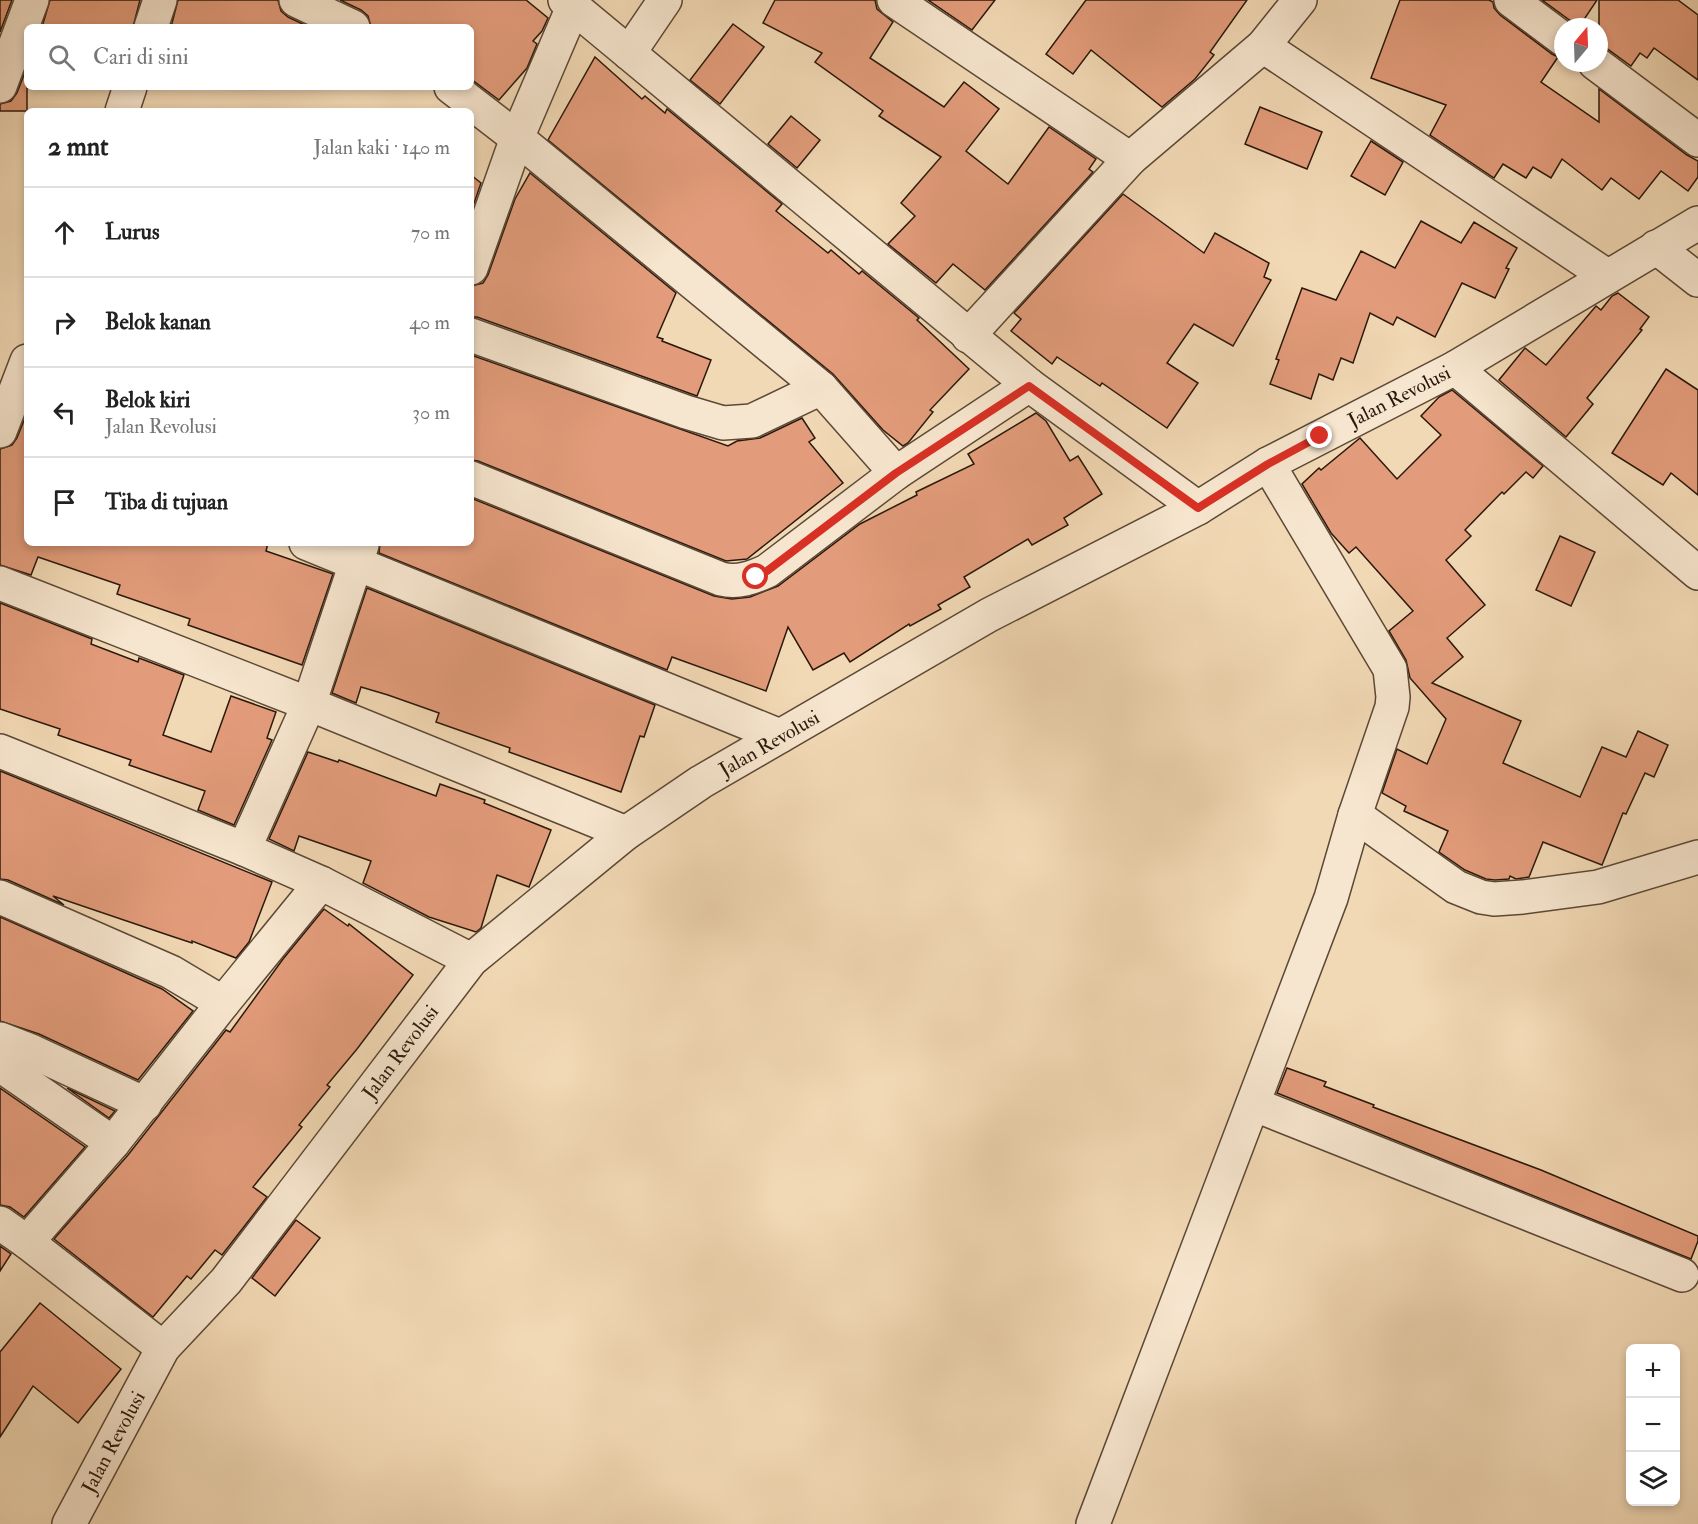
<!DOCTYPE html>
<html lang="id">
<head>
<meta charset="utf-8">
<style>
	:root { --surface:#fff; --page:#f6f6f6; --text:#222; --muted:#767676; --line:#e0e0e0 }
	body { margin:0; font-family:"IM FELL Double Pica",serif; background:var(--page); color:var(--text) }
	.controls { position:absolute; right:18px; bottom:18px; display:grid; overflow:hidden; border-radius:9px; box-shadow:0 3px 9px #0003 }
	.controls button { width:54px; height:54px; display:grid; place-items:center; padding:0; border:0; border-bottom:2px solid var(--line); background:var(--surface); color:var(--text); font:30px sans-serif }
	.compass { position:absolute; left:1554px; top:18px; width:54px; height:54px; border-radius:50%; background:var(--surface); box-shadow:0 3px 9px #0003; rotate:19deg }
	.stop { position:absolute; width:18px; height:18px; margin:-14px; border:4px solid #d93025; border-radius:50%; background:#fff }
	.stop.end { background:#d93025; border-color:#fff; box-shadow:0 2px 6px #0008 }
	.list { margin:0; padding:0; list-style:none }
	h2 { display:flex; justify-content:space-between; align-items:center; height:78px; margin:0; padding:0 24px; font-size:26px }
	h2 small { font-size:20px; font-weight:400; color:var(--muted) }
	.list li { display:grid; grid-template-columns:39px 1fr auto; gap:18px; align-items:center; box-sizing:border-box; height:90px; padding:0 24px; border-top:2px solid var(--line) }
	.list b { display:block; font-size:22px; white-space:nowrap }
	.list p { margin:0; font-size:20px; white-space:nowrap; color:var(--muted) }
	.list em { font-size:20px; font-style:normal; color:var(--muted) }
	.icon { flex:none; width:33px; height:33px; fill:none; stroke:currentColor; stroke-width:2; stroke-linecap:round; stroke-linejoin:round }
	.map { position:relative; flex:none; width:1698px; height:1524px; overflow:hidden }
	.search { position:absolute; background:var(--surface); box-shadow:0 3px 9px #0003; left:24px; top:24px; width:450px; height:66px; display:flex; align-items:center; gap:15px; box-sizing:border-box; padding:0 21px; border-radius:9px; color:var(--muted); font-size:22px }
	.panel { position:absolute; background:var(--surface); box-shadow:0 3px 9px #0003; left:24px; top:108px; width:450px; height:438px; border-radius:9px }
	.map>svg:first-child { display:block }
	.building { fill:#e39c7b; stroke:#2a180b; stroke-width:1.5 }
	.lines { fill:none; stroke-linecap:round; stroke-linejoin:round }
	.minor-casing { stroke:#5c4836; stroke-width:36 }
	.minor { stroke:#f7e6cf; stroke-width:33 }
	.route { stroke:#d93025; stroke-width:8 }
	.labels { text-anchor:middle; stroke-width:5; stroke-linejoin:round; paint-order:stroke }
	.street-label { font-size:20px; fill:#2a180b; stroke:#f7e6cf }
</style>
</head>
<body>
<div class="map">
<svg width="1698" height="1524" viewBox="0 0 1698 1524">
	<rect width="100%" height="100%" fill="#f2d9b5"/>
	<filter id="stains"><feTurbulence type="fractalNoise" baseFrequency=".00333" numOctaves="4"/><feColorMatrix values="0 0 0 0 .2 0 0 0 0 .09 0 0 0 0 .02 0 0 0 .5 -.17"/></filter>
	<radialGradient id="worn" r=".72"><stop offset=".6" stop-color="#630" stop-opacity="0"/><stop offset="1" stop-color="#630" stop-opacity=".3"/></radialGradient>
	<g class="building">
		<polygon points="0,0 12,0 0,32"/>
		<polygon points="50,0 140,0 133,27 42,27"/>
		<polygon points="178,0 278,0 281,11 288,17 309,27 171,27"/>
		<polygon points="340,0 526,0 548,18 542,31 533,41 537,44 527,68 499,100 471,79 471,27 371,27 368,16 361,10"/>
		<polygon points="775,0 875,0 877,9 893,22 870,58 944,107 964,82 999,109 966,151 1008,184 1049,127 1096,159 1089,169 1093,172 985,290 953,264 936,283 888,244 915,216 901,203 941,157 879,116 883,111 815,62 822,53 763,23"/>
		<polygon points="928,0 995,0 972,30"/>
		<polygon points="1086,0 1247,0 1210,52 1214,55 1195,79 1162,107 1091,50 1073,74 1046,54"/>
		<polygon points="1400,0 1489,0 1493,2 1494,8 1500,15 1552,54 1558,57 1541,82 1599,122 1599,89 1687,155 1698,161 1698,177 1688,191 1661,171 1639,199 1611,178 1602,190 1562,159 1551,178 1533,167 1526,178 1503,164 1494,178 1430,135 1446,105 1371,78"/>
		<polygon points="1542,0 1597,0 1579,27"/>
		<polygon points="1599,0 1678,0 1698,15 1698,80 1654,48 1647,58 1640,53 1631,66 1606,48 1599,45"/>
		<polygon points="733,24 764,47 720,104 690,80"/>
		<polygon points="595,57 642,99 645,96 665,113 667,109 782,204 776,211 828,253 831,250 859,274 862,271 919,318 917,320 969,369 930,410 933,412 908,443 903,446 883,430 833,374 548,140"/>
		<polygon points="27,67 27,111 0,111 0,104 11,101 17,93"/>
		<polygon points="1260,107 1322,132 1307,169 1245,144"/>
		<polygon points="791,116 820,140 797,168 768,144"/>
		<polygon points="1371,141 1403,162 1385,195 1351,176"/>
		<polygon points="530,173 676,293 657,337 663,339 662,341 711,360 697,396 477,317 471,317 471,286 483,283 488,275 515,199"/>
		<polygon points="471,175 481,183 471,212"/>
		<polygon points="1123,194 1204,253 1215,233 1269,263 1264,277 1271,280 1233,346 1194,324 1167,363 1198,383 1167,428 1102,383 1100,386 1057,357 1052,364 1011,331 1021,319 1014,313"/>
		<polygon points="1421,221 1461,243 1474,222 1517,248 1506,268 1509,269 1495,298 1462,283 1435,337 1397,317 1393,325 1370,313 1353,363 1341,358 1333,380 1319,374 1311,399 1270,384 1279,360 1276,359 1302,288 1336,300 1361,251 1395,268"/>
		<polygon points="1618,293 1649,317 1640,329 1642,330 1587,398 1593,404 1566,437 1499,380 1525,348 1546,365 1596,306 1601,310 1612,296"/>
		<polygon points="471,355 728,446 737,441 760,438 802,418 815,438 809,442 843,483 747,559 726,561 478,461 471,460"/>
		<polygon points="1666,369 1698,390 1698,495 1671,473 1663,485 1612,453"/>
		<polygon points="1452,390 1543,466 1533,478 1526,472 1504,494 1502,492 1465,530 1471,536 1446,560 1485,605 1447,638 1463,657 1432,683 1521,721 1503,763 1580,797 1602,747 1626,757 1638,731 1668,745 1654,777 1645,773 1626,814 1623,813 1602,865 1543,842 1529,877 1516,879 1510,876 1509,879 1495,880 1486,879 1465,870 1439,852 1448,831 1404,811 1406,806 1382,793 1397,749 1427,764 1446,719 1410,678 1406,660 1389,631 1413,611 1356,547 1349,553 1331,533 1302,484 1319,468 1321,470 1360,438 1397,479 1441,435 1421,416 1439,397"/>
		<polygon points="27,413 27,543 268,543 266,551 333,574 302,665 188,625 190,619 117,594 120,585 38,557 31,575 0,565 0,449 12,445 17,438"/>
		<polygon points="1036,413 1046,421 1070,461 1078,456 1102,494 1064,518 1068,525 1032,545 1028,539 964,577 970,587 938,605 941,609 910,626 909,624 850,662 844,653 813,670 788,627 766,691 672,657 667,670 379,553 380,543 471,543 471,498 714,596 732,599 750,597 778,586 860,524 917,495 916,492 974,464 968,454"/>
		<polygon points="1560,536 1595,552 1571,606 1536,590"/>
		<polygon points="367,588 655,705 644,737 640,736 621,792 509,752 510,748 436,722 439,713 388,695 361,687 356,703 332,693"/>
		<polygon points="0,603 92,639 91,644 138,662 139,658 184,675 163,735 211,752 231,696 276,712 267,738 272,740 234,825 198,810 205,791 129,765 131,760 58,735 60,729 0,709"/>
		<polygon points="308,752 338,762 339,760 436,796 440,784 485,800 484,803 551,830 529,887 497,875 481,928 476,932 429,917 363,883 371,861 299,836 294,851 269,839"/>
		<polygon points="0,771 272,882 249,942 236,958 192,941 192,943 168,935 53,896 64,905 8,880 0,879"/>
		<polygon points="324,909 348,926 349,924 413,975 357,1049 327,1085 330,1087 299,1125 302,1127 253,1187 267,1197 222,1255 215,1250 191,1279 187,1276 153,1317 54,1239 128,1155 226,1030 230,1032 283,959"/>
		<polygon points="0,917 162,989 193,1011 138,1080 39,1034 0,1021"/>
		<polygon points="1287,1068 1326,1082 1324,1086 1374,1105 1373,1107 1541,1170 1698,1236 1698,1241 1691,1259 1277,1093"/>
		<polygon points="0,1088 85,1147 24,1217 10,1207 0,1205"/>
		<polygon points="67,1088 115,1111 109,1118"/>
		<polygon points="296,1220 320,1238 275,1296 252,1278"/>
		<polygon points="0,1246 11,1254 0,1271"/>
		<polygon points="40,1303 121,1369 78,1423 33,1386 0,1437 0,1352"/>
	</g>
	<g class="lines">
		<defs>
			<g id="minor">
				<polyline points="296,0 353,27"/>
				<polyline points="565,0 1029,385 1198,508"/>
				<polyline points="894,0 1130,159"/>
				<polyline points="1511,0 1563,39"/>
				<polyline points="151,27 160,0"/>
				<polyline points="1263,46 1607,276"/>
				<polyline points="629,53 665,0"/>
				<polyline points="1595,63 1698,140"/>
				<polyline points="0,86 32,0"/>
				<polyline points="451,87 517,138 821,388 896,473"/>
				<polyline points="122,111 130,87"/>
				<polyline points="1656,247 1698,280"/>
				<polyline points="471,268 517,138 573,7"/>
				<polyline points="471,335 686,412 723,423 752,421 821,388"/>
				<polyline points="968,336 1130,159 1263,46 1300,0"/>
				<polyline points="1455,368 1698,573"/>
				<polyline points="0,431 27,361"/>
				<path d="M471 478 721 579C738 583 752 578 767 571L896 473 1029 385"/>
				<polyline points="306,543 780,736"/>
				<polyline points="0,583 309,704 626,833"/>
				<polyline points="0,751 244,849 321,883 471,960"/>
				<polyline points="1355,815 1456,887 1481,897 1494,899 1523,897 1598,887 1698,857"/>
				<polyline points="244,849 309,704 362,545"/>
				<polyline points="0,897 171,972 223,1003"/>
				<polyline points="0,1039 31,1051 145,1104"/>
				<polyline points="0,1065 113,1143"/>
				<polyline points="1253,1104 1682,1275"/>
				<polyline points="0,1223 27,1242 163,1348"/>
				<polyline points="27,1242 113,1143 223,1003 321,883"/>
				<polyline points="69,1524 163,1348 226,1281 471,960 626,833 701,782 989,615 1198,508 1268,464 1455,368 1698,223"/>
				<polyline points="1093,1524 1331,898 1355,815 1392,707 1393,697 1390,669 1268,464"/>
			</g>
		</defs>
		<use href="#minor" class="minor-casing"/>
		<use href="#minor" class="minor"/>
	</g>
	<g class="lines">
		<polyline class="route" points="756,577 767,571 896,473 1029,386 1198,508 1268,464 1320,436"/>
	</g>
	<g class="labels">
		<g class="street-label">
			<text transform="translate(1399 396) rotate(-27)" y="7">Jalan Revolusi</text>
			<text transform="translate(769 743) rotate(-30)" y="7">Jalan Revolusi</text>
			<text transform="translate(400 1052) rotate(-53)" y="7">Jalan Revolusi</text>
			<text transform="translate(113 1442) rotate(-62)" y="7">Jalan Revolusi</text>
		</g>
	</g>
	<rect width="100%" height="100%" filter="url(#stains)"/>
	<rect width="100%" height="100%" fill="url(#worn)"/>
</svg>
<div class="controls">
<button>+</button>
<button>−</button>
<button><svg class="icon" aria-label="layers" viewBox="0 0 24 24"><path d="M12 4l9 5-9 5-9-5zM3 14l9 5 9-5"/></svg></button>
</div>
<svg class="compass" viewBox="-18 -18 36 36"><path d="M0-13l5 13h-10z" fill="#e53935"/><path d="M0 13l5-13h-10z" fill="#767676"/></svg>
<div class="stop" style="left:756px;top:577px"></div>
<div class="stop end" style="left:1320px;top:436px"></div>
<div class="search"><svg class="icon" aria-label="search" viewBox="0 0 24 24"><circle cx="10" cy="10" r="6"/><path d="M15 15l6 6"/></svg>Cari di sini</div>
<section class="panel">
<h2>2 mnt<small>Jalan kaki · 140 m</small></h2>
<ul class="list">
<li><svg class="icon" aria-label="ahead" viewBox="0 0 24 24"><path d="M12 20V5M6 11l6-6 6 6"/></svg><div><b>Lurus</b></div><em>70 m</em></li>
<li><svg class="icon" aria-label="right" viewBox="0 0 24 24"><path d="M7 20v-9h11M14 6l5 5-5 5"/></svg><div><b>Belok kanan</b></div><em>40 m</em></li>
<li><svg class="icon" aria-label="left" viewBox="0 0 24 24"><path d="M17 20v-9H6M10 6l-5 5 5 5"/></svg><div><b>Belok kiri</b><p>Jalan Revolusi</p></div><em>30 m</em></li>
<li><svg class="icon" aria-label="arrive" viewBox="0 0 24 24"><path d="M6 21V4h12l-3 4 3 4H6"/></svg><div><b>Tiba di tujuan</b></div></li>
</ul>
</section>
</div>
</body>
</html>
